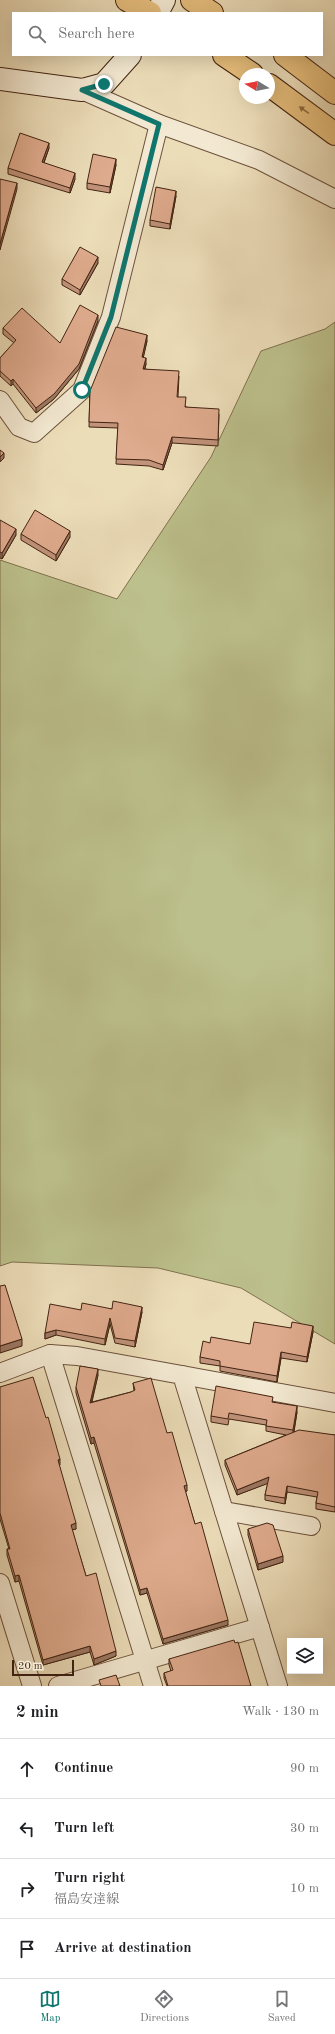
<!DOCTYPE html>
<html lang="en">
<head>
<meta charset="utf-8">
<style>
	:root { --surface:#fff; --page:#f6f6f6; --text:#202124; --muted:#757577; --line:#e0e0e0; --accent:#0f766e }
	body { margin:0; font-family:"Old Standard TT","Noto Serif JP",serif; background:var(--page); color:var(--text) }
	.controls { position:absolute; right:12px; bottom:12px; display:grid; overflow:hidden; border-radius:0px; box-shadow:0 4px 16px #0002 }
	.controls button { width:36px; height:36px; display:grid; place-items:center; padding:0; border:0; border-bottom:1px solid var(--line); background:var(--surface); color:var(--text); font:20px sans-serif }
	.compass { position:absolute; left:239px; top:68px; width:36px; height:36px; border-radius:50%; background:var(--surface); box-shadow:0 4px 16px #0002; rotate:280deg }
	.scale { position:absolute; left:12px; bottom:10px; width:62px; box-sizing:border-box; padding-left:4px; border:2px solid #432412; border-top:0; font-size:11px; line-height:14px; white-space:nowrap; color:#432412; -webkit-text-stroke:3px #f3e9d2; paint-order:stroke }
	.stop { position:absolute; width:12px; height:12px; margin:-9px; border:3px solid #0f766e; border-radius:50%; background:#fff }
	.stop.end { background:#0f766e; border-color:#fff; box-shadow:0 1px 4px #0008 }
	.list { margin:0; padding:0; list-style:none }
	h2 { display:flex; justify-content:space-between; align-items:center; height:52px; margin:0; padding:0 16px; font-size:17px }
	h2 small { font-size:13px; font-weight:400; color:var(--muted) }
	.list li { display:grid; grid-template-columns:26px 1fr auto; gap:12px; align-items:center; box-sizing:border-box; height:60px; padding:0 16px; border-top:1px solid var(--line) }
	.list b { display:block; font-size:15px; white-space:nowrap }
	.list p { margin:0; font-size:13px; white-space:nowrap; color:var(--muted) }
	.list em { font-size:13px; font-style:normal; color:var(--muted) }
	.icon { flex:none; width:22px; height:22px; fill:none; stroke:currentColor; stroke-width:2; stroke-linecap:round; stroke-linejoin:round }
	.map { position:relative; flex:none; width:335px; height:1686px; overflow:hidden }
	.search { position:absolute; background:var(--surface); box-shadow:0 4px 16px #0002; left:12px; right:12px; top:12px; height:44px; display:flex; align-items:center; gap:10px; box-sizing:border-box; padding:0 14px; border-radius:0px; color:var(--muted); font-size:15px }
	.sheet { height:292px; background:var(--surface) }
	nav { display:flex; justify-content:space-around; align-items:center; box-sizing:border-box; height:56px; border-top:1px solid var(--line); background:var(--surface); font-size:11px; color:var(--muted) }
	nav a { display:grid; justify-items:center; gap:2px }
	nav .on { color:var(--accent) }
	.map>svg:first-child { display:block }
	.green { fill:#bcc08c; stroke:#80724f }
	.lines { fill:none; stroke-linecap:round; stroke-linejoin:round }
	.street-casing { stroke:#6d523c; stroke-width:20 }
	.secondary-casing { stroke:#432412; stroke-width:24 }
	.highway-casing { stroke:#432412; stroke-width:24 }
	.street { stroke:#f3e9d2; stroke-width:18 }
	.secondary { stroke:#f3e9d2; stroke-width:22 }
	.highway { stroke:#e6be7c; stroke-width:22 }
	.wall { fill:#c0937a; stroke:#432412 }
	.shaded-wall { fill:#9c7863; stroke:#432412 }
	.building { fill:#dfab8e; stroke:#432412 }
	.oneway { fill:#8c6942 }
	.route { stroke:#0f766e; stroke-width:5 }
</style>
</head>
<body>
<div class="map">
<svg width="335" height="1686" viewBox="0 0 335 1686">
	<rect width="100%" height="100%" fill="#ecddb9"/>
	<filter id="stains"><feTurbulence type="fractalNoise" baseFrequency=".005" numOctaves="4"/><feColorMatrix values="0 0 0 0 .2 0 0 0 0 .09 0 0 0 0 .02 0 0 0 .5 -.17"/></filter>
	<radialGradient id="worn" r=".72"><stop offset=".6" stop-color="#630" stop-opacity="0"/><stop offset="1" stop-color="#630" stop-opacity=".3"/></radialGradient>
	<polygon class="green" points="335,322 335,1344 241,1288 158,1268 12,1262 0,1266 0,560 117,599 211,457 261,351 325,329"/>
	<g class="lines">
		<defs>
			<g id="street">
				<polyline points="82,90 159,124 259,160 335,199"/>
				<polyline points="0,400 19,427 34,433 82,390 111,317 159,124"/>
				<polyline points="50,1354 153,1686"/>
				<polyline points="0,1373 50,1354 77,1356 182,1375 278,1686"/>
				<polyline points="182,1375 335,1403"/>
				<polyline points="224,1511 311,1526"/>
				<polyline points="0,1583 32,1686"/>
				<polyline points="58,1686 260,1627"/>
			</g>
			<g id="secondary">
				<polyline points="157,13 164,0"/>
				<polyline points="0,79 82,90 104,84 130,55"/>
			</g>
			<g id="highway">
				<polyline points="127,0 150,13"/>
				<polyline points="192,0 212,13"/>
				<polyline points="224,55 252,74"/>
				<polyline points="285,55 335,93"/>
				<polyline points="269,85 335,134"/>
			</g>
		</defs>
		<use href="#street" class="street-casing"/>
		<use href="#secondary" class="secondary-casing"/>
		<use href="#highway" class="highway-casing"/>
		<use href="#street" class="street"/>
		<use href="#secondary" class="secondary"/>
		<use href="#highway" class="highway"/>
	</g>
	<g class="wall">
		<polygon points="49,148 44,163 75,179 70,193 8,174 8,168"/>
		<polygon points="116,165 110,193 87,189 87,183"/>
		<polygon points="176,196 170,229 150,226 150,220"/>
		<polygon points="98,263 80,295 62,285 62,279"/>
		<polygon points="98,321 79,369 54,399 36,413 13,384 11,386 0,376 0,358 14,343 3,334 3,328 60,343"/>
		<polygon points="147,341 143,358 146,364 145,369 179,376 178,397 186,407 219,414 218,446 172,443 163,470 149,466 116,464 118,428 89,427 90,391"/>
		<polygon points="0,520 16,535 2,559 0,558"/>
		<polygon points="21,534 70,537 56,561 21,540"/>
		<polygon points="112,1309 142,1312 135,1347 115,1343 110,1324 105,1345 56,1335 45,1339 45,1333 81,1310"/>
		<polygon points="291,1328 313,1332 307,1362 281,1358 277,1382 220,1371 220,1366 200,1363 200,1357 210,1343 250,1344"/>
		<polygon points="98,1375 92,1402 131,1392 134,1391 133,1383 167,1433 187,1491 185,1491 195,1524 228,1625 163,1644 147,1593 140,1595 94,1443 91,1444 76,1393 76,1387"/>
		<polygon points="0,1387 60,1465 59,1465 76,1529 72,1530 86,1576 116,1656 94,1665 90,1652 43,1665 19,1581 15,1582 7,1555 7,1549 9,1549 0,1519"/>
		<polygon points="273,1402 297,1412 294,1432 335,1435 335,1512 316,1509 316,1503 317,1497 287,1492 285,1504 265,1500 265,1495 268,1483 237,1495 225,1465 225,1460 286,1435 266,1431 266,1425 229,1419 228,1425 211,1422 211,1416"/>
		<polygon points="248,1529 283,1562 258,1570 248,1535"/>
		<polygon points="169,1659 251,1686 167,1686 164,1678 164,1673 171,1671 169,1665"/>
	</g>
	<g class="shaded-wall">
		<polygon points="49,143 49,148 42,167 42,162"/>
		<polygon points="116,159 116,165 110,193 110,187"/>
		<polygon points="75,173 75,179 70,193 70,188"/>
		<polygon points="17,183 17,189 0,250 0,244"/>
		<polygon points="176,191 176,196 170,229 170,224"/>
		<polygon points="98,257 98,263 80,295 80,290"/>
		<polygon points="98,315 98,321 79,369 54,399 36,413 36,408"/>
		<polygon points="147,335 147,341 142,363 142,357"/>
		<polygon points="146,358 146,364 143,374 143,369"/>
		<polygon points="13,379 13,384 11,386 11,381"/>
		<polygon points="172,437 172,443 163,470 163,465"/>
		<polygon points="4,453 4,458 0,462 0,457"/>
		<polygon points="16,529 16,535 2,559 2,553"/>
		<polygon points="70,531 70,537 56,561 56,555"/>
		<polygon points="142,1307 142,1312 135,1347 135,1341"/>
		<polygon points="110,1318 110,1324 105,1345 105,1339"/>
		<polygon points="313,1326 313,1332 307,1362 307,1357"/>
		<polygon points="56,1330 56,1335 45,1339 45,1333"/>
		<polygon points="22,1339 22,1346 0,1353 0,1346"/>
		<polygon points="281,1352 281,1358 277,1382 277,1376"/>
		<polygon points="98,1369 98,1375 90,1408 90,1403"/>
		<polygon points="297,1406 297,1412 293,1436 293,1430"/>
		<polygon points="94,1437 94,1443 91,1444 91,1438"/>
		<polygon points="60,1459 60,1465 58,1466 58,1460"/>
		<polygon points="269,1477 269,1483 237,1495 237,1490"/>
		<polygon points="187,1485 187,1491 184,1492 184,1486"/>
		<polygon points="287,1486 287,1492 285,1504 285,1498"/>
		<polygon points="76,1523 76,1529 71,1530 71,1525"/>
		<polygon points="283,1556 283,1562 258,1570 258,1564"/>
		<polygon points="19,1575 19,1581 15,1582 15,1576"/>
		<polygon points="147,1588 147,1593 140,1595 140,1590"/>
		<polygon points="228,1620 228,1625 163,1644 163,1639"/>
		<polygon points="90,1646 90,1652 43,1665 43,1660"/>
		<polygon points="116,1651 116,1656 94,1665 94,1659"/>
	</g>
	<g class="building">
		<polygon points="20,133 49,143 42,162 75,173 70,188 8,168"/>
		<polygon points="93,154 116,159 110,187 87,183"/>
		<polygon points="0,179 17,183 0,244"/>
		<polygon points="156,187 176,191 170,224 150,220"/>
		<polygon points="80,247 98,257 80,290 62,279"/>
		<polygon points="80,305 98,315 79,364 54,394 36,408 13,379 11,381 0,371 0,358 16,340 3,328 22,308 60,343"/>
		<polygon points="116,327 147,335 142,357 146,358 143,369 179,371 177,397 186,397 185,407 219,409 218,440 172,437 163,465 149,460 116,459 118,423 89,422 90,391"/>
		<polygon points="0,450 4,453 0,457"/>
		<polygon points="35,510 70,531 56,555 21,534"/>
		<polygon points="0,520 16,529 2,553 0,552"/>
		<polygon points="5,1285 22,1339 0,1346 0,1286"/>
		<polygon points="113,1301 142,1307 135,1341 115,1338 110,1318 105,1339 56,1330 45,1333 50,1304 81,1310 82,1303 112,1309"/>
		<polygon points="254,1322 291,1328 292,1322 313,1326 307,1357 281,1352 277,1376 220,1366 220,1361 200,1357 203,1341 210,1343 211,1337 250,1344"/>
		<polygon points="80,1366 98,1369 90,1403 131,1392 135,1390 133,1383 151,1378 167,1433 172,1432 187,1485 184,1486 195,1524 201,1522 228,1620 163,1639 147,1588 140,1590 94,1437 91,1438 76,1387"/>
		<polygon points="33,1377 46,1418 48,1417 60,1459 58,1460 76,1523 71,1525 86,1576 96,1573 116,1651 94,1659 90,1646 43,1660 19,1575 15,1576 7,1549 10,1549 0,1513 0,1387"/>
		<polygon points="216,1386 273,1397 272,1402 297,1406 293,1430 266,1426 267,1420 229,1413 228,1419 211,1416"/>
		<polygon points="299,1430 335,1435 335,1507 316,1503 318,1492 287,1486 285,1498 265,1495 269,1477 237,1490 225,1460"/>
		<polygon points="267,1523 273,1525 283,1556 258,1564 248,1529"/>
		<polygon points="234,1640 235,1643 238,1642 251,1686 168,1686 164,1673 173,1670 169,1659"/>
		<polygon points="116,1675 120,1686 101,1686 99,1680"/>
	</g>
	<defs><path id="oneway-solid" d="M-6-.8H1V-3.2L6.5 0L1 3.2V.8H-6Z"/></defs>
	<use class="oneway" href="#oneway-solid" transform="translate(304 110) rotate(-145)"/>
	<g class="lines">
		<polyline class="route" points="82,390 111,317 159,124 82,90 104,84"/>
	</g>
	<rect width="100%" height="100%" filter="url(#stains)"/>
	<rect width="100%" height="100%" fill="url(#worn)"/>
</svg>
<div class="controls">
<button><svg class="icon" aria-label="layers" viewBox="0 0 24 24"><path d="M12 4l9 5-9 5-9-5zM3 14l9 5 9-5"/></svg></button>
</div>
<svg class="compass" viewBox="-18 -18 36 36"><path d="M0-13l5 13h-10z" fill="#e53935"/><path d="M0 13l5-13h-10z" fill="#757577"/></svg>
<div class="scale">20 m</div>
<div class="stop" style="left:82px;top:390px"></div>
<div class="stop end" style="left:104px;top:84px"></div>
<div class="search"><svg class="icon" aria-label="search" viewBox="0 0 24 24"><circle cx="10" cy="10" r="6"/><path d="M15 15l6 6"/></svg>Search here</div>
</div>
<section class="sheet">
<h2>2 min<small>Walk · 130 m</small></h2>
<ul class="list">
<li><svg class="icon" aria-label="ahead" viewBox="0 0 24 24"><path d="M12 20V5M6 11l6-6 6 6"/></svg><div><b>Continue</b></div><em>90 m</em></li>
<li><svg class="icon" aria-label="left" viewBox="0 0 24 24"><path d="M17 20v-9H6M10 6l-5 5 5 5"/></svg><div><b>Turn left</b></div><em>30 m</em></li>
<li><svg class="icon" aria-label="right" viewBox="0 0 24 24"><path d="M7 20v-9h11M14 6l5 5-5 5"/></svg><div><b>Turn right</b><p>福島安達線</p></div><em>10 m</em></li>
<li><svg class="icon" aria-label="arrive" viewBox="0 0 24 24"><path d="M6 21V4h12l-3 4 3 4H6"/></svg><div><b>Arrive at destination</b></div></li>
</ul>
</section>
<nav>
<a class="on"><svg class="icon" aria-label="map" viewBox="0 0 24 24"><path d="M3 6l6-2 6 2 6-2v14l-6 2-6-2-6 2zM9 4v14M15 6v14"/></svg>Map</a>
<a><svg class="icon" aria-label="directions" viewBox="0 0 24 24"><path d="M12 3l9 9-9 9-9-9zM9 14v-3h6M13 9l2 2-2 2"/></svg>Directions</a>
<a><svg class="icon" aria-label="saved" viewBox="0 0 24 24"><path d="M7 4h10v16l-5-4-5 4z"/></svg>Saved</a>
</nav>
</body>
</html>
